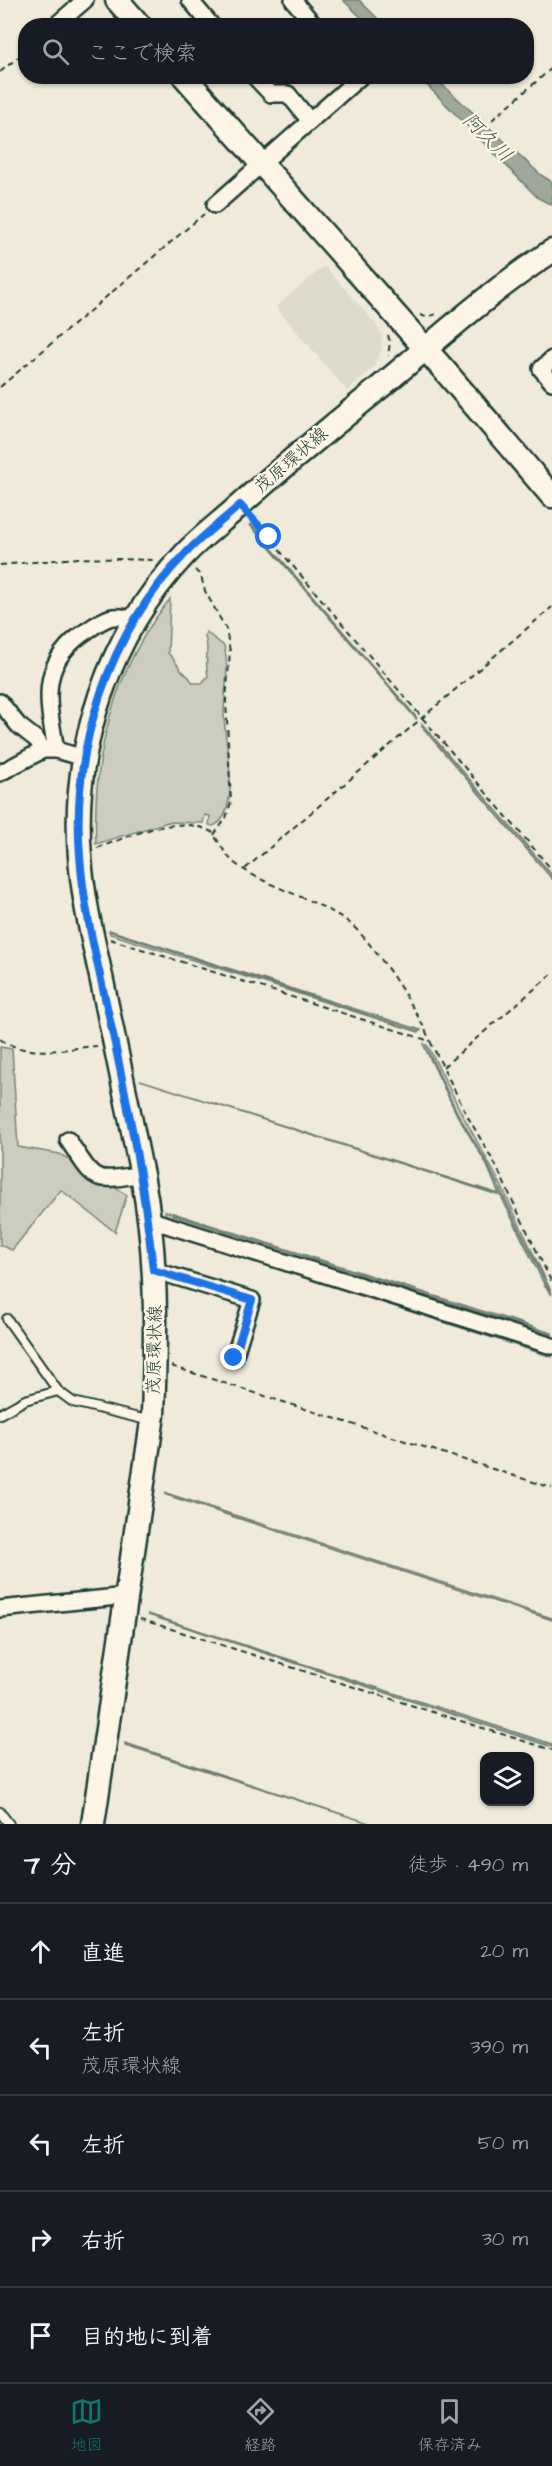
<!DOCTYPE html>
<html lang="ja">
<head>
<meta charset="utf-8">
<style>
	:root { --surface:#171b24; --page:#20242c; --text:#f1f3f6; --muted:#9ea1a6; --line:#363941; --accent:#0f766e }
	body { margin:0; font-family:"Architects Daughter","Klee One",sans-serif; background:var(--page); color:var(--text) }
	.controls { position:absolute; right:18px; bottom:18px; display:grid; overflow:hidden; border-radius:12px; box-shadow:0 2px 4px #0004 }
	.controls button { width:54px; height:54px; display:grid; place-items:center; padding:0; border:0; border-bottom:2px solid var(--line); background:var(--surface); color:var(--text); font:30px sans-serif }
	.stop { position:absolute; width:18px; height:18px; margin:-14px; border:4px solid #1a73e8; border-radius:50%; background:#fff }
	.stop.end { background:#1a73e8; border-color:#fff; box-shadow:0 2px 6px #0008 }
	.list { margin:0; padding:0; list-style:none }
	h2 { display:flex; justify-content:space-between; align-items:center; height:78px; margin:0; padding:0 24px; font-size:26px }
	h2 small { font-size:20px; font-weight:400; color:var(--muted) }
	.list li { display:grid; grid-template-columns:39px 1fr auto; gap:18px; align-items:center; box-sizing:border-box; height:96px; padding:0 24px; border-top:2px solid var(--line) }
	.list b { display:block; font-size:22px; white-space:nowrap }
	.list p { margin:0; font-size:20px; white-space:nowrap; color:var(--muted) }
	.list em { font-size:20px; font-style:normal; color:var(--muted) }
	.icon { flex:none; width:33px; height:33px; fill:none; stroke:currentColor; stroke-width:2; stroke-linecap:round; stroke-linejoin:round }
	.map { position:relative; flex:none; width:552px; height:1824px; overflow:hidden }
	.search { position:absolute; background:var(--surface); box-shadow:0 2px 4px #0004; left:18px; right:18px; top:18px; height:66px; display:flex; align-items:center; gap:15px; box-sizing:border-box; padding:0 21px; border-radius:24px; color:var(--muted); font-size:22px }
	.sheet { height:558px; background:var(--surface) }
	nav { display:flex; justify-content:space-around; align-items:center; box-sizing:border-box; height:84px; border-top:2px solid var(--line); background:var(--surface); font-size:16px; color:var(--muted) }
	nav a { display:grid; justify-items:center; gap:3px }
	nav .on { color:var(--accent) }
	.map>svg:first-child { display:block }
	.built { fill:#dedbcc }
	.green { fill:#cccdbf; stroke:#76857a; stroke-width:1.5 }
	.water { fill:#9fa89a; stroke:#6c7d71; stroke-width:1.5 }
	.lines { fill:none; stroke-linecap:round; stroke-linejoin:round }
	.lane-casing { stroke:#1f3d34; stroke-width:12 }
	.street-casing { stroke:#1f3d34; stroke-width:20 }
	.secondary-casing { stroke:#1f3d34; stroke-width:27 }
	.path { stroke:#1f3d34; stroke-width:2; stroke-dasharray:6 4.5; stroke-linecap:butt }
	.lane { stroke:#fcf5e5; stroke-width:8 }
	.street { stroke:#fcf5e5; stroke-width:15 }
	.secondary { stroke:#fcf5e5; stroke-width:22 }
	.route { stroke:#1a73e8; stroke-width:8 }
	.labels { text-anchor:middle; stroke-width:5; stroke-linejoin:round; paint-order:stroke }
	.street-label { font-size:18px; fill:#1f3d34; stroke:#fcf5e5 }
	.water-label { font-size:20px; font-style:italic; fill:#455d53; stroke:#fcf5e5 }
</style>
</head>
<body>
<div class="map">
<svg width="552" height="1824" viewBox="0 0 552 1824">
	<rect width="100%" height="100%" fill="#efeada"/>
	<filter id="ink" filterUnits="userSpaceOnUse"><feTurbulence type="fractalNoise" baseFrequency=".0167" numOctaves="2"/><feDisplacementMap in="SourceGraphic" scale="12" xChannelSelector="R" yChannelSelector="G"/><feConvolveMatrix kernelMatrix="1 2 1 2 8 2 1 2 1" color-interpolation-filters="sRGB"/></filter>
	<g filter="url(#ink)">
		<polygon class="built" points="324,266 375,323 382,335 381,351 374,363 376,365 347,391 276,307"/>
		<g class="green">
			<path d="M170 599 168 653C176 660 177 666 182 671 187 675 189 676 193 683H202L208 676C204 662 210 651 205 637L206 632 224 646C230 669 224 692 224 716 225 743 233 772 229 799 227 810 224 822 213 826L209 825 210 816 205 815 203 823 168 822 96 844C92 756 114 668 170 599Z"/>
			<polygon points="109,931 419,1032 110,934"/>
			<polygon points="425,1044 428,1046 462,1114 500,1183 552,1293 546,1285 487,1163 458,1115"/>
			<polygon points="0,1047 12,1049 18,1147 60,1154 127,1195 115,1232 61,1190 12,1250 0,1245"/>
			<polygon points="165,1211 552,1335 552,1340 196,1227 166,1217"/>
		</g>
		<g class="water">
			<polygon points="343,0 359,0 384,25 369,25"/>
			<polygon points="419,77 434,77 541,175 552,182 552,205 538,198"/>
			<polygon points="251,524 417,718 416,719 250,525"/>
			<polygon points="422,724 552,875 552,879 422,727"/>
			<polygon points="109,930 421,1030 419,1032"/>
			<polygon points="423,1044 458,1115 487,1163 552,1295 545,1286 501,1196 140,1080 499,1194 486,1163 457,1115"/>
			<polygon points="173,1213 552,1333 552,1335 173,1215"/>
			<polygon points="168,1232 552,1356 552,1357 168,1234"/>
			<polygon points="166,1493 552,1618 552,1620 166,1495"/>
			<polygon points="148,1614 552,1744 552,1747 148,1615"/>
			<polygon points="125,1743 372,1824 125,1745"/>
		</g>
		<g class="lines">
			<defs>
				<g id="lane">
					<polyline points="7,1319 58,1391 73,1402 151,1421"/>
					<polyline points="0,1414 25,1400 58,1391"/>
					<polyline points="0,1812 9,1824"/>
				</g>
				<g id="street">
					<polyline points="190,0 212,26"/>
					<polyline points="293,0 315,26"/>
					<polyline points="55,26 85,0"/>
					<polyline points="254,76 271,94 288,94 310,121"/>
					<polyline points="215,205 361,76"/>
					<polyline points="552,359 541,369 552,382"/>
					<polyline points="0,702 18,725 37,740 43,750"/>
					<path d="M56 750C47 699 38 662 88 630 107 617 113 613 135 620"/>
					<polyline points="0,773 43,750 56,750 84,758"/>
					<path d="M68 1140C96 1181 90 1183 142 1174"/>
					<polyline points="148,1219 552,1346"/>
					<polyline points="153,1270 252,1300 234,1358"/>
					<polyline points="0,1609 127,1596"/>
				</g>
				<g id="secondary">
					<polyline points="117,0 140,26"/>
					<polyline points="184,76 445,371 552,496"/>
					<path d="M93 1824 153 1415C156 1335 158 1254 142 1175 129 1112 116 1049 103 986 94 943 83 901 80 857 71 747 109 634 185 554 199 539 216 526 232 512 274 474 319 437 363 401 426 350 484 295 552 251"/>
				</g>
			</defs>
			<use href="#lane" class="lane-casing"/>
			<use href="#street" class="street-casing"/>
			<use href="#secondary" class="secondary-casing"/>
			<g class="path">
				<polyline points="0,72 26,51"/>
				<polyline points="161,76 167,84"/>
				<polyline points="492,120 552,68"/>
				<polyline points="420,315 426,317 437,314"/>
				<polyline points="388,335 390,342 388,356"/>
				<polyline points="0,387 204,214"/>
				<polyline points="252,518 552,870"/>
				<polyline points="0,565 78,558 156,560"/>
				<polyline points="195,570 201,576 205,591 226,629 230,651 226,700 231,802 226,818 214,835"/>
				<path d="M97 848C132 836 176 813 212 832 220 843 226 857 237 865 269 888 314 898 347 921 370 937 420 1014 430 1041"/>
				<polyline points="245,869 552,607"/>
				<polyline points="110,939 430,1041 468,1117 495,1164 552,1283"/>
				<path d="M0 1039C29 1059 65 1048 97 1046"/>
				<polyline points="443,1067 552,974"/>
				<polyline points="171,1366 552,1488"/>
				<polyline points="140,1619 552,1750"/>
			</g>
			<use href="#lane" class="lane"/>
			<use href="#street" class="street"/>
			<use href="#secondary" class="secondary"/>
		</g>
	</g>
	<g class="lines" filter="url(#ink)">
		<path class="route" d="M234 1358 252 1300 153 1270C145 1187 128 1107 111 1025 99 969 84 913 80 856 71 747 109 632 186 553 202 536 222 521 240 505L269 537"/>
	</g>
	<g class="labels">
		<g class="street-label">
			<text transform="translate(291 460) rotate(-41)" y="6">茂原環状線</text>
			<text transform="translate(154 1350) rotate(-89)" y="6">茂原環状線</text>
		</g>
		<g class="water-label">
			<text transform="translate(488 137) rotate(44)" y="7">阿久川</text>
		</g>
	</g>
</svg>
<div class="controls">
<button><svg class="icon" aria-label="layers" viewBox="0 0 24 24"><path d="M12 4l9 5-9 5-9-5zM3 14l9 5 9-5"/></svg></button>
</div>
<div class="stop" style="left:269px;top:537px"></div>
<div class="stop end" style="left:234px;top:1358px"></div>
<div class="search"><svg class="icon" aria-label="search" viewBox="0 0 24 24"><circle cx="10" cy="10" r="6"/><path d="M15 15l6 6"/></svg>ここで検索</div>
</div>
<section class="sheet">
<h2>7 分<small>徒歩 · 490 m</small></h2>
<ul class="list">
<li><svg class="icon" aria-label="ahead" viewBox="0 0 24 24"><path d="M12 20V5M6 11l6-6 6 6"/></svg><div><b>直進</b></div><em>20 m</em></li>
<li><svg class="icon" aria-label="left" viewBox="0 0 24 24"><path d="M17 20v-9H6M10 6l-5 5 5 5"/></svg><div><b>左折</b><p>茂原環状線</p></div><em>390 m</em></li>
<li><svg class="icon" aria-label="left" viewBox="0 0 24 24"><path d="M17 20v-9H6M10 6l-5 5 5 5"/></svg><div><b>左折</b></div><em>50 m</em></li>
<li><svg class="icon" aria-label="right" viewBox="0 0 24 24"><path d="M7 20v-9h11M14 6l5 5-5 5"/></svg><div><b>右折</b></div><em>30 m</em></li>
<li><svg class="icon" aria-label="arrive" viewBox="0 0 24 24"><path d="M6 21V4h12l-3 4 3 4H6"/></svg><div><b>目的地に到着</b></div></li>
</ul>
</section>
<nav>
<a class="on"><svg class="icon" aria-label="map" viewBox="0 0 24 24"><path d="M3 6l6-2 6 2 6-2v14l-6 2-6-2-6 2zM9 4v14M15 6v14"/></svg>地図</a>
<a><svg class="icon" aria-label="directions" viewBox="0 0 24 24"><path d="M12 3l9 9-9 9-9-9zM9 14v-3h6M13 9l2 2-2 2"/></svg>経路</a>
<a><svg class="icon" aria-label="saved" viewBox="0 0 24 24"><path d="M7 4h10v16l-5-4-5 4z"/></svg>保存済み</a>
</nav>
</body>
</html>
